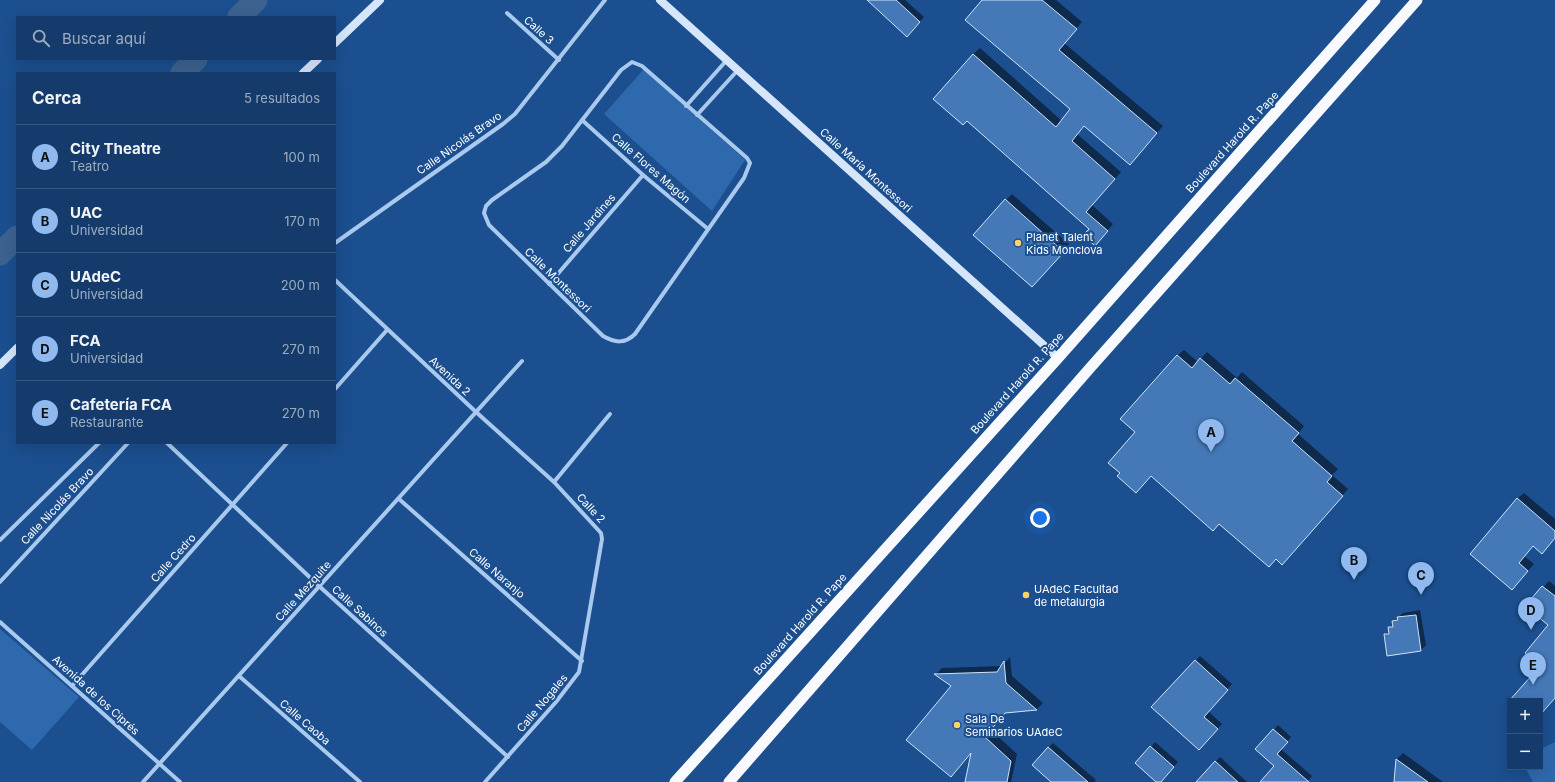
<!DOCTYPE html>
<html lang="es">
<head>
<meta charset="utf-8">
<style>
	:root { --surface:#143b6b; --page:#214673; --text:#f1f3f6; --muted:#9dadc1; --line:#33557e; --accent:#90b9f0 }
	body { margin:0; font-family:Inter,sans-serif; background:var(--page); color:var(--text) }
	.controls { position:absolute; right:12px; bottom:12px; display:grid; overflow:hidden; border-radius:0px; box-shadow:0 4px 16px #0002 }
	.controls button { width:36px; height:36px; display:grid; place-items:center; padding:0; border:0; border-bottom:1px solid var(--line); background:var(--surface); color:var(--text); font:20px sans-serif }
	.you { position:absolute; left:1040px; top:518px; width:14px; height:14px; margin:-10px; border:3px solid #fff; border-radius:50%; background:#1a73e8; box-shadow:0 0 0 6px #1a73e833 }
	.badge { display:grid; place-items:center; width:26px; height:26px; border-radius:50%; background:var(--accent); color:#111; font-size:13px; font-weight:700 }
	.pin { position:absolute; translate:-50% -33px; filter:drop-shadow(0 1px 2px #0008) }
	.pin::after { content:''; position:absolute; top:21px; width:14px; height:12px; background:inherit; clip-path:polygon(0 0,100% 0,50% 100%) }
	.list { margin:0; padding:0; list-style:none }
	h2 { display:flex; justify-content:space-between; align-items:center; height:52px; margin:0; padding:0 16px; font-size:17px }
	h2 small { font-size:13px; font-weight:400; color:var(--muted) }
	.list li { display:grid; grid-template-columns:26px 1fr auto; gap:12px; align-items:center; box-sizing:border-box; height:64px; padding:0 16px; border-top:1px solid var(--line) }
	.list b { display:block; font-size:15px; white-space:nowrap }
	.list p { margin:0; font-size:13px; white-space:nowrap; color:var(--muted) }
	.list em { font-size:13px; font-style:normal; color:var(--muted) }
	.icon { flex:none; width:22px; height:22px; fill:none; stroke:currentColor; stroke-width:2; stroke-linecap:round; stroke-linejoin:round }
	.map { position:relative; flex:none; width:1555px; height:782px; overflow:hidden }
	.search { position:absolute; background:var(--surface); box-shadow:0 4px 16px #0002; left:16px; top:16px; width:320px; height:44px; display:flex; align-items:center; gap:10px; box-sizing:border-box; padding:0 14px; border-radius:0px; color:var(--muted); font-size:15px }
	.panel { position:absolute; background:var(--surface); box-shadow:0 4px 16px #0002; left:16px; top:72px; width:320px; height:372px; border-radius:0px }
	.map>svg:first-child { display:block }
	.green { fill:#2e69ad }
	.shadow { fill:#0007 }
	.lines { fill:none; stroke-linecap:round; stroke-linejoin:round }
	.river { stroke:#3c6290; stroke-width:23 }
	.building { fill:#4478b7; stroke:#cfe3fa }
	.minor { stroke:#a9c9ee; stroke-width:4 }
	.secondary { stroke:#d6e6fa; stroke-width:8 }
	.trunk { stroke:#f8faff; stroke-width:11 }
	.poi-dot { fill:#ffd166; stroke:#1b4f8f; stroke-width:1.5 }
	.labels { text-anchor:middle; stroke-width:4; stroke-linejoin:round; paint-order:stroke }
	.street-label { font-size:11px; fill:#fff; stroke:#1b4f8f }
	.poi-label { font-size:11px; fill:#fff; stroke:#1b4f8f; text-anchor:start }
</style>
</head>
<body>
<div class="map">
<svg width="1555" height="782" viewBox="0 0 1555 782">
	<rect width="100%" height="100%" fill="#1b4f8f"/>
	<g class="green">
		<polygon points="644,69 745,160 712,211 604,114"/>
		<polygon points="0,629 79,697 32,750 0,722"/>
		<polygon points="1555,742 1555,782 1533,782 1525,767 1540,767 1540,749"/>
	</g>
	<g class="shadow">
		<polygon points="869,0 905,0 924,17 907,36"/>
		<polygon points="984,0 1056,0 1082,22 1064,43 1163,126 1136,157 1085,125 1077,134 1121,172 1092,205 1113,224 1101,238 1091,228 973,54 980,48 1062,121 1071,109"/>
		<polygon points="1012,194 1069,244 1038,279 1006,200"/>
		<polygon points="1184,350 1198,362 1207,352 1237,378 1242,372 1304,426 1298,434 1338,469 1332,475 1348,489 1289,557 1277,558 1269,566 1220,523 1151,475 1137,432 1177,356"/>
		<polygon points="1524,493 1555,519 1555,538 1548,546 1533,546 1524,556 1534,564 1512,589 1517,499"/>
		<polygon points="1549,581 1555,586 1555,698 1540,714 1540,701 1519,701 1541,666 1549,625 1527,606"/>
		<polygon points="1420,610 1426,645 1421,650 1385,635 1390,630 1393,622 1403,613"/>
		<polygon points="1200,656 1232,684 1208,711 1222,724 1204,744 1152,707"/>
		<polygon points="1010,657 1012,676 1043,703 1037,709 1006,712 991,730 1017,754 1011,782 966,782 973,751 951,776 952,686 936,674 942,668 1002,666"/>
		<polygon points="1278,725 1291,737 1281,749 1312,776 1307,782 1261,782 1275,766 1274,730"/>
		<polygon points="1155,742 1178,762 1160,782 1158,782 1151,747"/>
		<polygon points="1053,743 1096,780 1094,782 1053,782 1033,765"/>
		<polygon points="1403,753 1443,782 1395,782 1397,759"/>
		<polygon points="1220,757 1247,782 1197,782"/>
	</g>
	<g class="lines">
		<g class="river">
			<polyline points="239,17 256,0"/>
			<polyline points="182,73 196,59"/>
			<polyline points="0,254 17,237"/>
		</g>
	</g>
	<g class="building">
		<polygon points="867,0 896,0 920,22 907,37"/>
		<polygon points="982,0 1042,0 1077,29 1059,50 1157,133 1130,165 1084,126 1072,141 1115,179 1086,212 1108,231 1095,246 1083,235 1089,229 967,121 963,125 933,99 973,54 1056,127 1070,109 965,20"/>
		<polygon points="1005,199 1064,252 1032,287 973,235"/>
		<polygon points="1177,355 1192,368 1200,358 1230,384 1235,378 1299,433 1292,441 1332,476 1327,482 1343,496 1282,565 1276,559 1269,567 1219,524 1213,531 1151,476 1136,493 1117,476 1120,473 1108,463 1135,432 1120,419"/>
		<polygon points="1517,498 1555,531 1555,538 1542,554 1533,546 1519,563 1528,571 1512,590 1470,554"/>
		<polygon points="1542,586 1555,596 1555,698 1540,715 1540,701 1509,701 1540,666 1525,653 1548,625 1525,606"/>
		<polygon points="1416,615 1421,651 1387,656 1384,634 1389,634 1388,627 1393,627 1392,621 1398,620 1397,617"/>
		<polygon points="1195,660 1228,690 1204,717 1218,729 1199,750 1151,707"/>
		<polygon points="1004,661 1006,683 1037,710 1005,713 985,737 1011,761 1007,782 965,782 971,753 951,777 906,740 951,686 934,674 997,672"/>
		<polygon points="1273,729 1288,742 1277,754 1309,782 1260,782 1274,766 1255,749"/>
		<polygon points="1150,746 1174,767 1161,782 1156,782 1135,763"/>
		<polygon points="1048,747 1088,782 1051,782 1032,765"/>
		<polygon points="1396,759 1428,782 1394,782"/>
		<polygon points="1215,761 1238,782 1196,782"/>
	</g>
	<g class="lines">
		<g class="minor">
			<polyline points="507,13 559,60"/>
			<path d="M632 62 642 66 747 158 750 163 744 178 635 334C625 344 615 343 603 336L489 225 484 213 486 206 492 200 546 162 562 146 621 70Z"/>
			<polyline points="686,106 726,61"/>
			<polyline points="697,115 737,71"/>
			<polyline points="582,120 643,175 708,229"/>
			<polyline points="335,243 503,124 515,114 605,0"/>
			<polyline points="335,280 476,412 554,482 601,533 602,539 579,672 556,702 485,782"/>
			<polyline points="549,284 643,175"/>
			<polyline points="335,389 387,330"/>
			<polyline points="167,443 319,586 508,757"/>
			<polyline points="554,482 610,414"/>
			<polyline points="399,499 582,661"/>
			<polyline points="0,540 99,443"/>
			<polyline points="0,582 128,443"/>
			<polyline points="0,622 180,782"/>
			<polyline points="239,676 360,782"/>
			<polyline points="72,686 287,443"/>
			<polyline points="143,782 522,361"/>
		</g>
		<g class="secondary">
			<polyline points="660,0 1058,358"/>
			<polyline points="335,43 380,0"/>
			<polyline points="303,73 318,59"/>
			<polyline points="0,365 17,348"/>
		</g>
		<g class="trunk">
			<polyline points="675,782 1058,358 1375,0"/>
			<polyline points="729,782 1090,368 1417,0"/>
		</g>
	</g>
	<g class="poi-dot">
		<circle cx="1018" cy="243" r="4"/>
		<circle cx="1026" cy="595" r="4"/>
		<circle cx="957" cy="725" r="4"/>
	</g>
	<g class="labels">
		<g class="street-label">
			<text transform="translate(539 30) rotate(42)" y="4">Calle 3</text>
			<text transform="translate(1232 142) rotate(-48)" y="4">Boulevard Harold R. Pape</text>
			<text transform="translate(459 143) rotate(-35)" y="4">Calle Nicolás Bravo</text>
			<text transform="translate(651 168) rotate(41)" y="4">Calle Flores Magón</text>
			<text transform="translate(866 170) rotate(42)" y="4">Calle María Montessori</text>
			<text transform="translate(589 223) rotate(-49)" y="4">Calle Jardines</text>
			<text transform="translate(558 280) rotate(44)" y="4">Calle Montessori</text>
			<text transform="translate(450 376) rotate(43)" y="4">Avenida 2</text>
			<text transform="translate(1017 383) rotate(-48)" y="4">Boulevard Harold R. Pape</text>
			<text transform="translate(57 506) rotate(-47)" y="4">Calle Nicolás Bravo</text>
			<text transform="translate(591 508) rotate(47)" y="4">Calle 2</text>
			<text transform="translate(173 558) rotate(-48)" y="4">Calle Cedro</text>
			<text transform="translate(497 573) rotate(41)" y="4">Calle Naranjo</text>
			<text transform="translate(303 591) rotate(-48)" y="4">Calle Mezquite</text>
			<text transform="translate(360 611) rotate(42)" y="4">Calle Sabinos</text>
			<text transform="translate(800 624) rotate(-48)" y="4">Boulevard Harold R. Pape</text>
			<text transform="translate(96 695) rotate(42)" y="4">Avenida de los Ciprés</text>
			<text transform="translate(542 703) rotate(-50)" y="4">Calle Nogales</text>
			<text transform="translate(305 722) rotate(41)" y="4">Calle Caoba</text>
		</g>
		<g class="poi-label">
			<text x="1026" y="241">Planet Talent<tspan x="1026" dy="13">Kids Monclova</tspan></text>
			<text x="1034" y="593">UAdeC Facultad<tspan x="1034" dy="13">de metalurgia</tspan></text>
			<text x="965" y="723">Sala De<tspan x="965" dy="13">Seminarios UAdeC</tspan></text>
		</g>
	</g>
</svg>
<div class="controls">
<button>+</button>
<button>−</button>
</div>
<div class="you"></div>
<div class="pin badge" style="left:1211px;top:452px">A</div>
<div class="pin badge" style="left:1354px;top:580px">B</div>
<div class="pin badge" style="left:1421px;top:595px">C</div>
<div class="pin badge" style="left:1531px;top:630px">D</div>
<div class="pin badge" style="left:1533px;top:685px">E</div>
<div class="search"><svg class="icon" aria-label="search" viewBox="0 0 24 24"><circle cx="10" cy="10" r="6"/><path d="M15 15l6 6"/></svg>Buscar aquí</div>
<section class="panel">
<h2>Cerca<small>5 resultados</small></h2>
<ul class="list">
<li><span class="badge">A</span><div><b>City Theatre</b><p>Teatro</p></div><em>100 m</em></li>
<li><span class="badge">B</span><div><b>UAC</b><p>Universidad</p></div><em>170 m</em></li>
<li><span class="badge">C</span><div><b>UAdeC</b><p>Universidad</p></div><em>200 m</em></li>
<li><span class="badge">D</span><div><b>FCA</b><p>Universidad</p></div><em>270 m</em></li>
<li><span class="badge">E</span><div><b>Cafetería FCA</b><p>Restaurante</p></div><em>270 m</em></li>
</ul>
</section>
</div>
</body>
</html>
